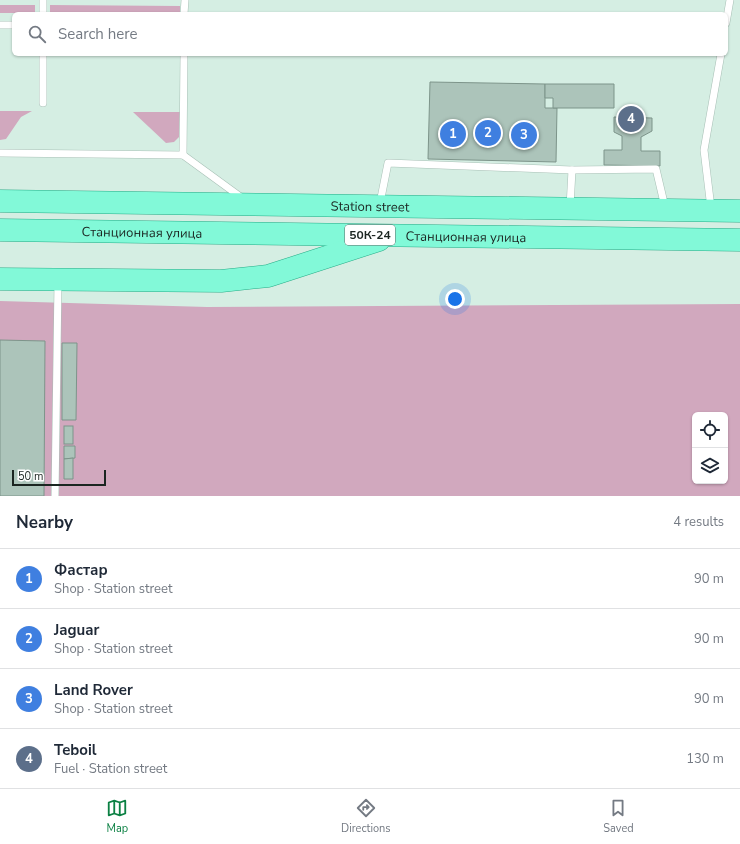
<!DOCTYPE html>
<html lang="en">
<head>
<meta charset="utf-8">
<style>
	:root { --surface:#fff; --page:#f6f6f7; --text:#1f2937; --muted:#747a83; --line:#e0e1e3; --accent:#0b8043 }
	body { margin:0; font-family:"Nunito Sans",sans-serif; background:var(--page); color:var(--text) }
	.controls { position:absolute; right:12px; bottom:12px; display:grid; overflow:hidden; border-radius:6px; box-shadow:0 1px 3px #0004 }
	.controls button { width:36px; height:36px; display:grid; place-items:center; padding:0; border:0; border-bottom:1px solid var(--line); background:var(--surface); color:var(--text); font:20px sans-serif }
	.scale { position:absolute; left:12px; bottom:10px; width:94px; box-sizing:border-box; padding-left:4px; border:2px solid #1b2521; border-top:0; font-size:11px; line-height:14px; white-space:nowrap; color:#1b2521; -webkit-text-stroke:3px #fff; paint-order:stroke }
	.you { position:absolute; left:455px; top:299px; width:14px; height:14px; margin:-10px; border:3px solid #fff; border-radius:50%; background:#1a73e8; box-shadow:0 0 0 6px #1a73e833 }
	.badge { display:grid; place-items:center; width:26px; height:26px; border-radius:50%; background:var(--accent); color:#fff; font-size:13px; font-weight:700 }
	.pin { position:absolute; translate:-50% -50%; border:2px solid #fff; box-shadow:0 1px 4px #0006 }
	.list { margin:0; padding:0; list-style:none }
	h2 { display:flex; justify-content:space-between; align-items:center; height:52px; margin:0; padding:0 16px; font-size:17px }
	h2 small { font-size:13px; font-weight:400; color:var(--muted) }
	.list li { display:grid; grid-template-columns:26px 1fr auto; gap:12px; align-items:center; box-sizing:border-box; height:60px; padding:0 16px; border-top:1px solid var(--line) }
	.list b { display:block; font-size:15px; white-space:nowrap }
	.list p { margin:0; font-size:13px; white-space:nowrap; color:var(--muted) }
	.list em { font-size:13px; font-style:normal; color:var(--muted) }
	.icon { flex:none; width:22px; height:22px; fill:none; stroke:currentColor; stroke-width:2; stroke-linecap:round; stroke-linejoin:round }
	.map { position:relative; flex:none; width:740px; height:496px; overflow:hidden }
	.search { position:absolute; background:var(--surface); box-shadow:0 1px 3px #0004; left:12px; right:12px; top:12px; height:44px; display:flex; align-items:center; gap:10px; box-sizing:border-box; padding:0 14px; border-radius:6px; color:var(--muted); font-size:15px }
	.sheet { height:292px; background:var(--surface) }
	nav { display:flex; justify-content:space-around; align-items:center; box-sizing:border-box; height:56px; border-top:1px solid var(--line); background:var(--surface); font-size:11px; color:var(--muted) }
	nav a { display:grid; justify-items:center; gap:2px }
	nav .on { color:var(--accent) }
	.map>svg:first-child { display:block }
	.green { fill:#d1a8be; fill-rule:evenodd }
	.building { fill:#acc4ba; stroke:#7d948a }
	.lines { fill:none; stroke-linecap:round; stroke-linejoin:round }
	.service-casing { stroke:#a8c0b6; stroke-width:8 }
	.primary-casing { stroke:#27ac87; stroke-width:23 }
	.service { stroke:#fff; stroke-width:7 }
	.primary { stroke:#82f9d8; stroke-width:22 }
	.labels { text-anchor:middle; stroke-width:3.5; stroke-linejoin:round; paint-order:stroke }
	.shield { fill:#fff; stroke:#5f6664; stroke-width:1 }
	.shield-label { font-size:12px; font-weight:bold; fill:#1b2521 }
	.street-label { font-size:13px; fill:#1b2521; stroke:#fff }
</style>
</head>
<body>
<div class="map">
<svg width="740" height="496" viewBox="0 0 740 496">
	<rect width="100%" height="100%" fill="#d5eee3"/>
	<g class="green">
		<rect x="0" y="5" width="35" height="8"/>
		<polygon points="50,5 180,6 180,14 50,13"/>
		<polygon points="0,111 32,111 21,117 6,139 0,140"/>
		<polygon points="133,112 180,112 179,137 174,142 166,143"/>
		<path d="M0 301 207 307 740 304V496H0ZM695 415H725V481H695Z"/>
	</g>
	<g class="building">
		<polygon points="430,82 545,84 545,108 557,108 556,162 428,159"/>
		<polygon points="545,84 614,84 614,108 553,108 553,98 545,98"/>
		<polygon points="614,117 652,118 652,131 641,137 641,151 660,151 660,166 604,165 604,150 622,150 622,136 614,132"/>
		<polygon points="0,340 45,341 44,496 0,496"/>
		<polygon points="62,343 77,343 76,420 62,420"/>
		<rect x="64" y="426" width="9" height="18"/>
		<polygon points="64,446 75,446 75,458 64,459"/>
		<polygon points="73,458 73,479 64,479 64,459"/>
	</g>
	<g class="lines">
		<defs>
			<g id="service">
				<polyline points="43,14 43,0"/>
				<polyline points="184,14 185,0"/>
				<polyline points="726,23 730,0"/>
				<polyline points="0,25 14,25"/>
				<polyline points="43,103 43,54"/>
				<polyline points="0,153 183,155 242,198"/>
				<polyline points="183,155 184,54"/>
				<polyline points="380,203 388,163 572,170"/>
				<polyline points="570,207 572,170 656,169 665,207"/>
				<polyline points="711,208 704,150 721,54"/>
				<polyline points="55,496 58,282"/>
			</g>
			<g id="primary">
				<path id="s1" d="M0 201 740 211"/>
				<path id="s2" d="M0 230 740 240"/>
				<polyline points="0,279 221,281 268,276 379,240"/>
			</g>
		</defs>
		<use href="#service" class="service-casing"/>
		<use href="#primary" class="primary-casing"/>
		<use href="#service" class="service"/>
		<use href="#primary" class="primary"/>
	</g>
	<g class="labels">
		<rect class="shield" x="345" y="225" width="50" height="20" rx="3"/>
		<g class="shield-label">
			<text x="370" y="239">50К-24</text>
		</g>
		<g class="street-label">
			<text dy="5" stroke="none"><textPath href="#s1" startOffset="370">Station street</textPath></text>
			<text dy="5" stroke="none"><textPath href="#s2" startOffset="142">Станционная улица</textPath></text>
			<text dy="5" stroke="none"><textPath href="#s2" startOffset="466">Станционная улица</textPath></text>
		</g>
	</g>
</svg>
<div class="controls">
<button><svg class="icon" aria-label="locate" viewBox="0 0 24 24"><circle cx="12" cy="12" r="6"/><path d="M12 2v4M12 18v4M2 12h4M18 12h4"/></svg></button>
<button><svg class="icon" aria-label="layers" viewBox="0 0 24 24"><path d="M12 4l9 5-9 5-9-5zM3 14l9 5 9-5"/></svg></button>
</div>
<div class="scale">50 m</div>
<div class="you"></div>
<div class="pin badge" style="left:453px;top:134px;background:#3f7fe0">1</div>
<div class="pin badge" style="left:488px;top:133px;background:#3f7fe0">2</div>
<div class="pin badge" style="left:524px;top:135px;background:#3f7fe0">3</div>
<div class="pin badge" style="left:631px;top:119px;background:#5c6f8a">4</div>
<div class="search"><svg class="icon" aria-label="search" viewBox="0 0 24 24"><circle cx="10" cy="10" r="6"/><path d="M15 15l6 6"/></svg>Search here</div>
</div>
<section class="sheet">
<h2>Nearby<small>4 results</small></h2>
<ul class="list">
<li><span class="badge" style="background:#3f7fe0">1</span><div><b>Фастар</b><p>Shop · Station street</p></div><em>90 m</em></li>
<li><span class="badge" style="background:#3f7fe0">2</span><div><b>Jaguar</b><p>Shop · Station street</p></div><em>90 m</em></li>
<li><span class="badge" style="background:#3f7fe0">3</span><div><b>Land Rover</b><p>Shop · Station street</p></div><em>90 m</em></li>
<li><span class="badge" style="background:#5c6f8a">4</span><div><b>Teboil</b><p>Fuel · Station street</p></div><em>130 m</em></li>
</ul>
</section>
<nav>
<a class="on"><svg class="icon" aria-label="map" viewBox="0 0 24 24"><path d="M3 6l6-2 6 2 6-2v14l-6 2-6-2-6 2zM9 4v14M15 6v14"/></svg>Map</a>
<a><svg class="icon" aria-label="directions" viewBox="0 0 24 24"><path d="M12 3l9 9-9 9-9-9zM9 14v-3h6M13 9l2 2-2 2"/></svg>Directions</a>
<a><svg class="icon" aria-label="saved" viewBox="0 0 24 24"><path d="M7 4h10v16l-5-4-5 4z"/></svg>Saved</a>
</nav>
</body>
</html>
